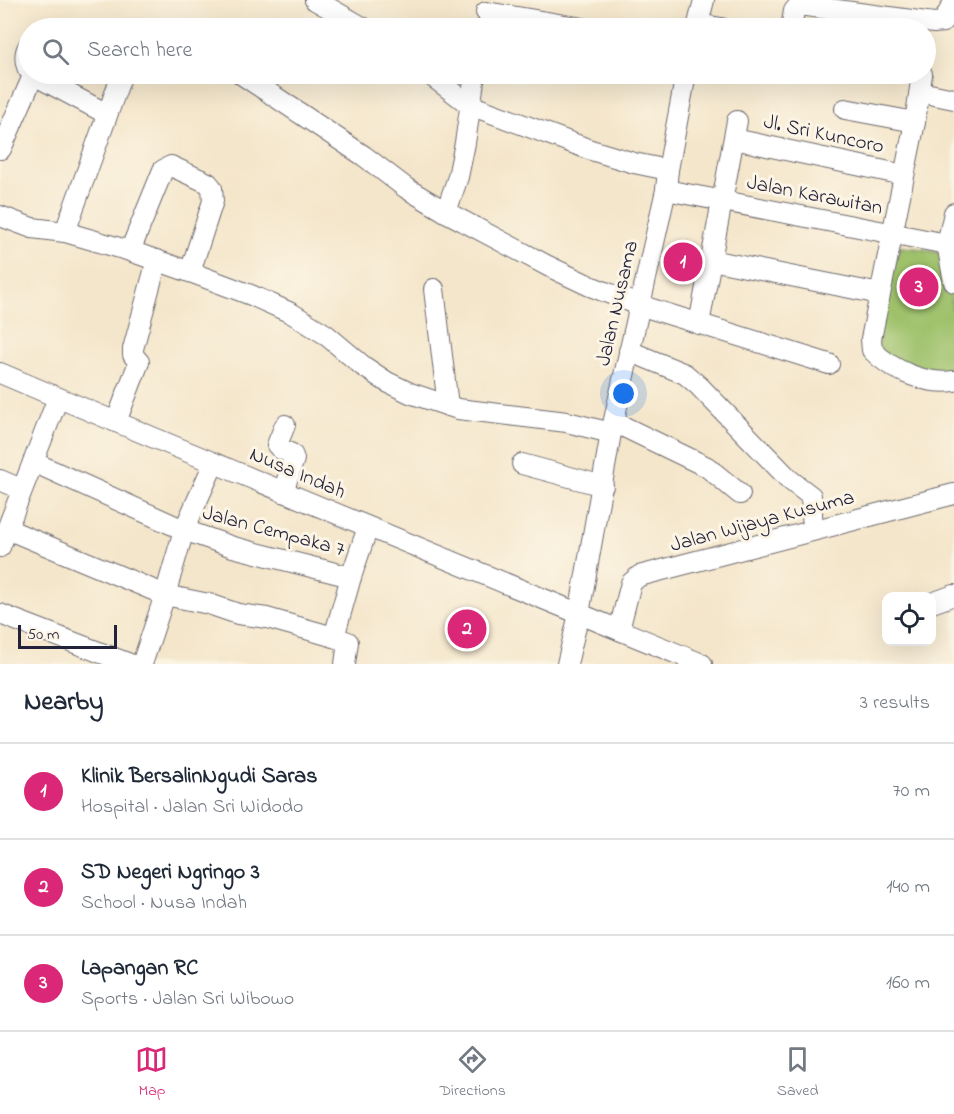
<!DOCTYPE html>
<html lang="en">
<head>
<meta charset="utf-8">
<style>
	:root { --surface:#fff; --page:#f6f6f7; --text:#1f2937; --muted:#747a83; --line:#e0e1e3; --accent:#db2777 }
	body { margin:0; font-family:"Indie Flower",sans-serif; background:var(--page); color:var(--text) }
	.controls { position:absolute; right:18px; bottom:18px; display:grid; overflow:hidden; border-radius:12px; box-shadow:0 6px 24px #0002 }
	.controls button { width:54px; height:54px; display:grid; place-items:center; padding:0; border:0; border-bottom:2px solid var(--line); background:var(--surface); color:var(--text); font:30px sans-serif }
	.scale { position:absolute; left:18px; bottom:15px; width:99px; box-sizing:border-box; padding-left:6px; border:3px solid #22223b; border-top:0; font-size:16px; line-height:21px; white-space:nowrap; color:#22223b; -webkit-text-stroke:4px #fcf5e5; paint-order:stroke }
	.you { position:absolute; left:624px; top:394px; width:21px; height:21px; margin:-15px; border:4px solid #fff; border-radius:50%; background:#1a73e8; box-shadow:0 0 0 9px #1a73e833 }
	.badge { display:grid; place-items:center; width:39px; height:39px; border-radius:50%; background:var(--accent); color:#fff; font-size:20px; font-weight:700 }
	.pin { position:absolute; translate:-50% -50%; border:3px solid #fff; box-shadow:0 2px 6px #0006 }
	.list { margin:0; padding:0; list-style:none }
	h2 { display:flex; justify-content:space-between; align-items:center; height:78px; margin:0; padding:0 24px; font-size:26px }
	h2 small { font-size:20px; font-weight:400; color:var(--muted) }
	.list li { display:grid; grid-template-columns:39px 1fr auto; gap:18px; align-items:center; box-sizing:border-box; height:96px; padding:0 24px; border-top:2px solid var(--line) }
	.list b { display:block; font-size:22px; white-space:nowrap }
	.list p { margin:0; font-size:20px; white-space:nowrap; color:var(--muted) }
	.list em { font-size:20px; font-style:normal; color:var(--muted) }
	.icon { flex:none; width:33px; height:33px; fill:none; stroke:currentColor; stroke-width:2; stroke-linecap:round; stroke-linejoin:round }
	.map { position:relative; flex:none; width:954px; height:664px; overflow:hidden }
	.search { position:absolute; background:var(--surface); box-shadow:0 6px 24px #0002; left:18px; right:18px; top:18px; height:66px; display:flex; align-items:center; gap:15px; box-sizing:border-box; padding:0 21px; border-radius:33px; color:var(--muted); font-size:22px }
	.sheet { height:366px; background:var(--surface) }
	nav { display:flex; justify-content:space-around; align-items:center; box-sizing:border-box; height:84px; border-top:2px solid var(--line); background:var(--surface); font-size:16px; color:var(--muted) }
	nav a { display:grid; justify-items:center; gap:3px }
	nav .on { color:var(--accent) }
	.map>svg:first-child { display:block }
	.grass { fill:#9ec16b; stroke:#607253; stroke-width:1.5 }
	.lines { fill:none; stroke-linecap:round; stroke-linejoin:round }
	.minor-casing { stroke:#6c676d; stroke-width:22 }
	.minor { stroke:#fff; stroke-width:20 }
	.labels { text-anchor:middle; stroke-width:6; stroke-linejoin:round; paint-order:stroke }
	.street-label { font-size:21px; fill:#22223b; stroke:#fcf5e5 }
</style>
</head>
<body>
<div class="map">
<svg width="954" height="664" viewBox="0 0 954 664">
	<rect width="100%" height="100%" fill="#fcf5e5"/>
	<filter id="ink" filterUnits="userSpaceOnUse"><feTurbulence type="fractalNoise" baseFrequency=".0167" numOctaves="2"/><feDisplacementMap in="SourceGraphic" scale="12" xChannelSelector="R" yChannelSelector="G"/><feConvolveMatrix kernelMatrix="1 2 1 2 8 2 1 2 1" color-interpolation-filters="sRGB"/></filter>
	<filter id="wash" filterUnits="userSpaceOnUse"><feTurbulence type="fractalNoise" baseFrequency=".008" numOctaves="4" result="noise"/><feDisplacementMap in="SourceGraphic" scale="24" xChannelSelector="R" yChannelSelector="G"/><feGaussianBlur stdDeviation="1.35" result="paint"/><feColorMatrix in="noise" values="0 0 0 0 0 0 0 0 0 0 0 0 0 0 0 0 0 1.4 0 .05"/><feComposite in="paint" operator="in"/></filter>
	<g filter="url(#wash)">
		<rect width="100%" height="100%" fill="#f4e6cb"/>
		<polygon class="grass" points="899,247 923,249 945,254 954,320 954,373 917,371 874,347"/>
	</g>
	<g filter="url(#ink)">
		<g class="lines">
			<defs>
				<g id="minor">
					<polyline points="315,0 364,28"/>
					<polyline points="486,12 583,28"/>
					<polyline points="698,24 721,28"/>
					<polyline points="697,28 704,0"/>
					<polyline points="791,28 794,11 799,5 934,23 943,22 954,2"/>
					<path d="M28 47C24 53 25 63 28 69"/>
					<polyline points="32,74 107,114"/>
					<polyline points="241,74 364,156 406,188 446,212 548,266 590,286 639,305 829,364"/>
					<polyline points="429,74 470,105 591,150 634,163 668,170"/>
					<path d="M922 74 915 122 871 339 872 350C891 370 925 385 954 381"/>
					<polyline points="920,92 954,99"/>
					<polyline points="845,109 915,122"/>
					<polyline points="737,121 711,260 880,294"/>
					<polyline points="734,139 904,175"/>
					<polyline points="1,149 33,76"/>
					<polyline points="666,190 947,244 954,243"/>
					<polyline points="446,212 458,177 465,143 475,74"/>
					<polyline points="954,213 947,244 954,282"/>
					<polyline points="0,216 32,228 65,232 130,251 190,272 251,295 291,313 325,334 363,366 387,382 410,393 458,409 567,422 611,433"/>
					<polyline points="65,232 122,74"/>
					<polyline points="130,251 163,170 171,166 208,183 212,188 213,201 190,272"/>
					<polyline points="434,289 448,406"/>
					<polyline points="699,324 711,260"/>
					<polyline points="629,351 685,374 699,386 790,480 811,496 813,530"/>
					<path d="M0 373C233 472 468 568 702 664"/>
					<polyline points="116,422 139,362 133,355 133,349 157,260"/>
					<polyline points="614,422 707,467 740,494"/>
					<polyline points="33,462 184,530 233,547 351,577"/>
					<polyline points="522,464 603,486"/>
					<polyline points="0,480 21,489"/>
					<polyline points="283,492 294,459 292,454 281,449 277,445 285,425"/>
					<polyline points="7,529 165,595 209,604 238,614 267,618 334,637"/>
					<polyline points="0,547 58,398"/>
					<polyline points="932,603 954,595"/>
					<polyline points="0,614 130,664"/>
					<polyline points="619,630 631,583 639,576 954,494"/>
					<polyline points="142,664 165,595 184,530 214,463"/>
					<polyline points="345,664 348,642 334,637 351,577 368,527"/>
					<polyline points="567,664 579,614 611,433 666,190 668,170 686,74"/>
				</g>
			</defs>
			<use href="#minor" class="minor-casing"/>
			<use href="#minor" class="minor"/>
		</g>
	</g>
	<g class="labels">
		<g class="street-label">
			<text transform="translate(824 133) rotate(12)" y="7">Jl. Sri Kuncoro</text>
			<text transform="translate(815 194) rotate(11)" y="7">Jalan Karawitan</text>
			<text transform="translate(616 303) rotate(-77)" y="7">Jalan Nusama</text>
			<text transform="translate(298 472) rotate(23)" y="7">Nusa Indah</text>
			<text transform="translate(762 520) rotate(-15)" y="7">Jalan Wijaya Kusuma</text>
			<text transform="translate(274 530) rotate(15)" y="7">Jalan Cempaka 7</text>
		</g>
	</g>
</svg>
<div class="controls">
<button><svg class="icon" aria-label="locate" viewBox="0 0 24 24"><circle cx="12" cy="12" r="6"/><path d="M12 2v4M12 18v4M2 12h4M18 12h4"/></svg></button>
</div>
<div class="scale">50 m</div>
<div class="you"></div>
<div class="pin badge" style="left:683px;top:262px">1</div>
<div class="pin badge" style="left:467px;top:629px">2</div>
<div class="pin badge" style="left:919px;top:287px">3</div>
<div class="search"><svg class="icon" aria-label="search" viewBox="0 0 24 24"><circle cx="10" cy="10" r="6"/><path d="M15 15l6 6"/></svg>Search here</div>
</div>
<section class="sheet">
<h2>Nearby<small>3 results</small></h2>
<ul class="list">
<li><span class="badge">1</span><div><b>Klinik BersalinNgudi Saras</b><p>Hospital · Jalan Sri Widodo</p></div><em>70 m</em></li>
<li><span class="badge">2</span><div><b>SD Negeri Ngringo 3</b><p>School · Nusa Indah</p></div><em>140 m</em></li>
<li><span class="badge">3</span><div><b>Lapangan RC</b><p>Sports · Jalan Sri Wibowo</p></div><em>160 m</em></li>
</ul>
</section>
<nav>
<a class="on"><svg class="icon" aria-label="map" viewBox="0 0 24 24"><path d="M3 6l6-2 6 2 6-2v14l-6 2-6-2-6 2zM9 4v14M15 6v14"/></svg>Map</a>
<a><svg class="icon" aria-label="directions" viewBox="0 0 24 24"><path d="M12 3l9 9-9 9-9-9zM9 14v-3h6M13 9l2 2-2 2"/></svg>Directions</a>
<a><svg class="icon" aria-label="saved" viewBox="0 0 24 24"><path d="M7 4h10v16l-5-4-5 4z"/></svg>Saved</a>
</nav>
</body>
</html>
